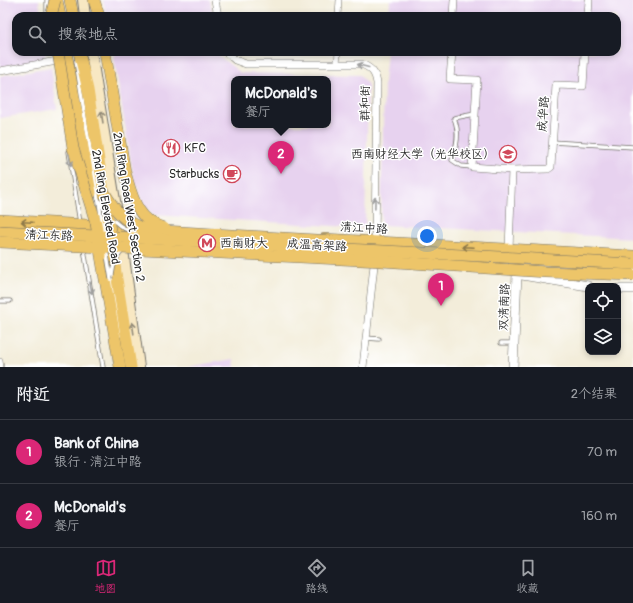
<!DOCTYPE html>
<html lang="zh">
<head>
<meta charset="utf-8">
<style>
	:root { --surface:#171b24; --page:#242831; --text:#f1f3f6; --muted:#9ea1a6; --line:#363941; --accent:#db2777 }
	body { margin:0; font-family:Pangolin,"LXGW WenKai TC",sans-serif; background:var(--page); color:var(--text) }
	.controls { position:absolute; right:12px; bottom:12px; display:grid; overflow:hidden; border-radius:8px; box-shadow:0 2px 6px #0003 }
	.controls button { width:36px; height:36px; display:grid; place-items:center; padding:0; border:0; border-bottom:1px solid var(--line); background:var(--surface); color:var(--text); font:20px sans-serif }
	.you { position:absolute; left:427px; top:236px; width:14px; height:14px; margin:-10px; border:3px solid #fff; border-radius:50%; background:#1a73e8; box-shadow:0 0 0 6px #1a73e833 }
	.badge { display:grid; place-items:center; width:26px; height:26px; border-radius:50%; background:var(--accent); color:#fff; font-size:13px; font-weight:700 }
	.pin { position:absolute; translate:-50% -33px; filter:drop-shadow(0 1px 2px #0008) }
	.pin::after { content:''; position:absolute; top:21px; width:14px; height:12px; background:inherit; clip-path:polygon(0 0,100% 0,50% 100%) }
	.popup { position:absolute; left:231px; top:76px; width:100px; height:52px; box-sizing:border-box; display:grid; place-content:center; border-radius:8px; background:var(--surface); filter:drop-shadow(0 1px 3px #0005); font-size:13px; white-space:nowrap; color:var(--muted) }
	.popup b { font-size:15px; color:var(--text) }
	.popup::after { content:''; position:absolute; left:50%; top:100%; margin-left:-8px; border:8px solid transparent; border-top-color:var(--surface) }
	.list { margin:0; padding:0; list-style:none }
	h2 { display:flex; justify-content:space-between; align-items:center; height:52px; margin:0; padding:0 16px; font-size:17px }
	h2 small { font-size:13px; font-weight:400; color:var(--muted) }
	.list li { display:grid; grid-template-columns:26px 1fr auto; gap:12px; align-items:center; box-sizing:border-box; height:64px; padding:0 16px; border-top:1px solid var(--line) }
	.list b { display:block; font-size:15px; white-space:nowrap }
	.list p { margin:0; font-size:13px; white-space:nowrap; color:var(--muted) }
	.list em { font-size:13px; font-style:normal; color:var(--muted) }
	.icon { flex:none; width:22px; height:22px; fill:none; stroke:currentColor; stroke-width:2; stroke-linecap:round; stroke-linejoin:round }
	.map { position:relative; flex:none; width:633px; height:367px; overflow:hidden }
	.search { position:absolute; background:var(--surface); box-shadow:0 2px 6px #0003; left:12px; right:12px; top:12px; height:44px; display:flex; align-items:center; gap:10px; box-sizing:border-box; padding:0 14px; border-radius:12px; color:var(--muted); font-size:15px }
	.sheet { height:180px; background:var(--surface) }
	nav { display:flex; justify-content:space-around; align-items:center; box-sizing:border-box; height:56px; border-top:1px solid var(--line); background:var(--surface); font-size:11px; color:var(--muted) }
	nav a { display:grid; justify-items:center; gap:2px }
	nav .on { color:var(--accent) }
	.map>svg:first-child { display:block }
	.built { fill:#e7d2ef; fill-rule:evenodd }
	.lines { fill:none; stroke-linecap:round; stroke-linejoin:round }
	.service-casing { stroke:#716f68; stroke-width:5 }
	.pedestrian-casing { stroke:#716f68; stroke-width:6 }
	.minor-casing { stroke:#716f68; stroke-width:8 }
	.tertiary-casing { stroke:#716f68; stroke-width:10 }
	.secondary-casing { stroke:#716f68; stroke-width:12 }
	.primary-casing { stroke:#716f68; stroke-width:12 }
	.trunk-casing { stroke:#716f68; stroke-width:12 }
	.service { stroke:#fff; stroke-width:3.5 }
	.pedestrian { stroke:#fff; stroke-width:5 }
	.minor { stroke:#fff; stroke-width:7 }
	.tertiary { stroke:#fff; stroke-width:9 }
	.secondary { stroke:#f8e8c3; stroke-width:10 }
	.primary { stroke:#edc569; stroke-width:11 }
	.trunk { stroke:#edc569; stroke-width:11 }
	.service-bridge-casing { stroke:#716f68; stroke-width:5; stroke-linecap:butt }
	.trunk-bridge-casing { stroke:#716f68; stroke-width:12; stroke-linecap:butt }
	.service-bridge { stroke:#fff; stroke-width:3.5 }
	.trunk-bridge { stroke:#edc569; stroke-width:11 }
	.oneway { stroke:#a0a0a0 }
	.oneway2 { stroke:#928a77 }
	.oneway3 { stroke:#8c784a }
	.labels { text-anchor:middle; stroke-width:3; stroke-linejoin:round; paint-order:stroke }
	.street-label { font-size:12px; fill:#2b2b2b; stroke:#fff }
	.poi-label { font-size:12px; fill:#2b2b2b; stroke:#fff; text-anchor:start }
</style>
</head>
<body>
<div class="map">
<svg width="633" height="367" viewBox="0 0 633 367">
	<rect width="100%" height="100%" fill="#fff"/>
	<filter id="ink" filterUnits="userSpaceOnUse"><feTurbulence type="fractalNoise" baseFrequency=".025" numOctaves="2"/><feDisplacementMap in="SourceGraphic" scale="8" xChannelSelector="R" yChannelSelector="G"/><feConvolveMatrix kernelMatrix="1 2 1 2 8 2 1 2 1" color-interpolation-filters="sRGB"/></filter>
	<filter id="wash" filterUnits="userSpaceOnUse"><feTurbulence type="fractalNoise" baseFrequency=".012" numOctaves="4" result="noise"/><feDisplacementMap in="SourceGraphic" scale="16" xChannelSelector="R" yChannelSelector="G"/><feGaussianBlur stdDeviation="0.9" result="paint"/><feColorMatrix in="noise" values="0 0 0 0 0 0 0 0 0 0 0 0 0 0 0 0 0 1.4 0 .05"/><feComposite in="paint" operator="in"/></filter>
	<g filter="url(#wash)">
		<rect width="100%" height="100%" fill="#f3edda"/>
		<g class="built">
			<polygon points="0,0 39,0 41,16 16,16 16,52 47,52 43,60 0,67"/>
			<polygon points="103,0 210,0 213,16 106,16"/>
			<polygon points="390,0 633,0 633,238 381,225 384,82 387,52 617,52 617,16 389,16"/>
			<path d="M113 52H219V56L241 73 360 75 368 85 365 228 154 215 143 204 133 175ZM234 79H328V125H234Z"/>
			<polygon points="51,67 57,109 0,118 0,76"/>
			<polygon points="234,359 235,367 187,367"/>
		</g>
	</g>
	<g filter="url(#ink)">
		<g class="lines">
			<defs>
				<g id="service">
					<polyline points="47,0 47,16"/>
					<polyline points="76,61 98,199"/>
					<polyline points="552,142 633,147"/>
					<polyline points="69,152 80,223"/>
					<path d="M472 167 461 166 452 160C457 146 460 132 454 118L475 114"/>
					<polyline points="84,249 103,367"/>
					<polyline points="111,279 120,335"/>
					<polyline points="0,301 10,301"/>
					<polyline points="366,338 379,339"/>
					<polyline points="501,343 514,343"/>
				</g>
				<g id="pedestrian">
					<polyline points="338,16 339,0"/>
					<polyline points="337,64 338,52"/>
					<polyline points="0,361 1,367"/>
				</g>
				<g id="minor">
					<polyline points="215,0 218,16"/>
					<polyline points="453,16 454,0"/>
					<polyline points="588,16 589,0"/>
					<path d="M226 52 235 60 246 64H362C372 69 375 72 377 83L375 242"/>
					<polyline points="452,52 450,79 477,80 472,167 512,170 548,169 551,167 556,85 583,86 585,52"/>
					<polyline points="0,71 63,60"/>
					<polyline points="509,249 512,170"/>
					<polyline points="363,367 374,265"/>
				</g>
				<g id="tertiary">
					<polyline points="510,251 517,274 513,367"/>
					<polyline points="522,275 588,286"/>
					<polyline points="618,289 633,289"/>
				</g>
				<g id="secondary">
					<polyline points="83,0 85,16"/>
					<polyline points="91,52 123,250 139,367"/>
				</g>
				<g id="primary">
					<polyline points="0,220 141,228"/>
					<polyline points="324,239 633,256"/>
				</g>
				<g id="trunk">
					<polyline points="57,0 60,16"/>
					<polyline points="70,0 73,16"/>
					<polyline points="94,0 99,16"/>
					<polyline points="66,52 91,193"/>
					<polyline points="79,52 88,90 108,218"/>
					<polyline points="105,52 125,172"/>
					<polyline points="113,254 131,367"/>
					<polyline points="101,256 120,367"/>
				</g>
			</defs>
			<use href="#service" class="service-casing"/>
			<use href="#pedestrian" class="pedestrian-casing"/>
			<use href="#minor" class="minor-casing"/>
			<use href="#tertiary" class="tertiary-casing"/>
			<use href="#secondary" class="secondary-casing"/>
			<use href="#primary" class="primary-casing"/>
			<use href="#trunk" class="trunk-casing"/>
			<use href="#service" class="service"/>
			<use href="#pedestrian" class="pedestrian"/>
			<use href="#minor" class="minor"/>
			<use href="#tertiary" class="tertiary"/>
			<use href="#secondary" class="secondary"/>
			<use href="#primary" class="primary"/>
			<use href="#trunk" class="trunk"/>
			<defs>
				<g id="service-bridge">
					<path d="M98 199C109 217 117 228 138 234"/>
					<polyline points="99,202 104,235"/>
					<polyline points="106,249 111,279"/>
					<path d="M112 275C113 265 116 257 123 250"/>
				</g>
				<g id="trunk-bridge">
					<polyline points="53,16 52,12 55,0"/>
					<polyline points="58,52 73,148 96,223 101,256"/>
					<path d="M125 172C132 195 136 221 164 228"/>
					<path d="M104 192C116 212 124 222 147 230L333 241"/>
					<polyline points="108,218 112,243"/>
					<polyline points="0,231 633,264"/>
					<polyline points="0,242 381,261 546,272 633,275"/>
				</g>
			</defs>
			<use href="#service-bridge" class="service-bridge-casing"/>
			<use href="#trunk-bridge" class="trunk-bridge-casing"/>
			<use href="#service-bridge" class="service-bridge"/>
			<use href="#trunk-bridge" class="trunk-bridge"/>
		</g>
		<defs><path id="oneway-shaft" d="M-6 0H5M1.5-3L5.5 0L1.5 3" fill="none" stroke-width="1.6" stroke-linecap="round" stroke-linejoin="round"/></defs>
		<g class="oneway">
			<use href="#oneway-shaft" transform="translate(363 66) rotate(-165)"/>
			<use href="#oneway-shaft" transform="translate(70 160) rotate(81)"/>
			<use href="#oneway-shaft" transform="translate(375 203) rotate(-89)"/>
			<use href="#oneway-shaft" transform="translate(91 288) rotate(80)"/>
		</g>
		<g class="oneway2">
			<use href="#oneway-shaft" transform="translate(102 117) rotate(-99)"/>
			<use href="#oneway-shaft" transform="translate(133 328) rotate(-98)"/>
		</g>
		<g class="oneway3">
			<use href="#oneway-shaft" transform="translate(27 222) rotate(-177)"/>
			<use href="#oneway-shaft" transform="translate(468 247) rotate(-177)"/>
		</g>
	</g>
	<defs>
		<symbol id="restaurant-ring" viewBox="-11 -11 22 22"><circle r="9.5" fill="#fff" stroke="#d1495b" stroke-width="1.5"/><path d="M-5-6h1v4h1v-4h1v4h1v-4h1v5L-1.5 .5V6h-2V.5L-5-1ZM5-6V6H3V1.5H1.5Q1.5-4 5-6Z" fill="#d1495b"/></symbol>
		<symbol id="university-ring" viewBox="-11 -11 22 22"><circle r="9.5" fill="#fff" stroke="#d1495b" stroke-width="1.5"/><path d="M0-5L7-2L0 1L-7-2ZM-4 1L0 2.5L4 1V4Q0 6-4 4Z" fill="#d1495b"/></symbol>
		<symbol id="cafe-ring" viewBox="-11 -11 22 22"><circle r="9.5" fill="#fff" stroke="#d1495b" stroke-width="1.5"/><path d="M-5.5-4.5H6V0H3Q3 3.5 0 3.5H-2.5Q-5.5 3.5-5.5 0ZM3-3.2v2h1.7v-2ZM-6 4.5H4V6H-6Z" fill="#d1495b"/></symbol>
		<symbol id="metro-ring" viewBox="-11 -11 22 22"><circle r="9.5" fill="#fff" stroke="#d1495b" stroke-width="1.5"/><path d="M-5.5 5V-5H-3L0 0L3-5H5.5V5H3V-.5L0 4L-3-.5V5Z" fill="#d1495b"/></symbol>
	</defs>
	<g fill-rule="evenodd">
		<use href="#restaurant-ring" x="161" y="138" width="20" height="20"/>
		<use href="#university-ring" x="498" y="144" width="20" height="20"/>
		<use href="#cafe-ring" x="222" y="164" width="20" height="20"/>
		<use href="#metro-ring" x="197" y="233" width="20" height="20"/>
	</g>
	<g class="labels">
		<g class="street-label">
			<text transform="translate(365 103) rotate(-90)" y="4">群和街</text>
			<text transform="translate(543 114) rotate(-86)" y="4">成华路</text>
			<text transform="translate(106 207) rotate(80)" y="4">2nd Ring Elevated Road</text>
			<text transform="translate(129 207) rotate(81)" y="4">2nd Ring Road West Section 2</text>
			<text transform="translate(364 228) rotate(3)" y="4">清江中路</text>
			<text transform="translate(49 235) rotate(2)" y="4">清江东路</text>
			<text transform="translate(317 245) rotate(3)" y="4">成温高架路</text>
			<text transform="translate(504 307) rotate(-88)" y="4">双清南路</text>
		</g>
		<g class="poi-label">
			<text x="184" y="152">KFC</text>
			<text x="495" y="158" text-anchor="end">西南财经大学（光华校区）</text>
			<text x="219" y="178" text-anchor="end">Starbucks</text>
			<text x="220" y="247">西南财大</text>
		</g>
	</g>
</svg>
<div class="controls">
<button><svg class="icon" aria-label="locate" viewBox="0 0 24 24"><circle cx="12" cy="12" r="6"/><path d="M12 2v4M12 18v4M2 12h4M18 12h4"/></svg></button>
<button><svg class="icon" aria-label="layers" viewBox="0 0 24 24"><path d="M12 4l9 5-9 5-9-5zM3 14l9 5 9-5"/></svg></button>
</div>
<div class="you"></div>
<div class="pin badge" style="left:441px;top:306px">1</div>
<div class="pin badge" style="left:281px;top:174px">2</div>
<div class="popup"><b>McDonald's</b>餐厅</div>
<div class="search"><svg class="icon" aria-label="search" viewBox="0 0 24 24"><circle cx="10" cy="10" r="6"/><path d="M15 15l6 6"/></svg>搜索地点</div>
</div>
<section class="sheet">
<h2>附近<small>2个结果</small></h2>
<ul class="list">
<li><span class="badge">1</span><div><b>Bank of China</b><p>银行 · 清江中路</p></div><em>70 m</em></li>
<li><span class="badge">2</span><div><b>McDonald's</b><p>餐厅</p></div><em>160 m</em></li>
</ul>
</section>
<nav>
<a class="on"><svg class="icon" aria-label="map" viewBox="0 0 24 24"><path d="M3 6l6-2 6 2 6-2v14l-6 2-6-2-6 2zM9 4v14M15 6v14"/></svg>地图</a>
<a><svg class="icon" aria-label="directions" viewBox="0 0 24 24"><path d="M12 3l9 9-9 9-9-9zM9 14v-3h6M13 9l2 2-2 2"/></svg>路线</a>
<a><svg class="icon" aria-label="saved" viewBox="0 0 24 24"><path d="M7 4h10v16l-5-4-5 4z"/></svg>收藏</a>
</nav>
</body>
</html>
